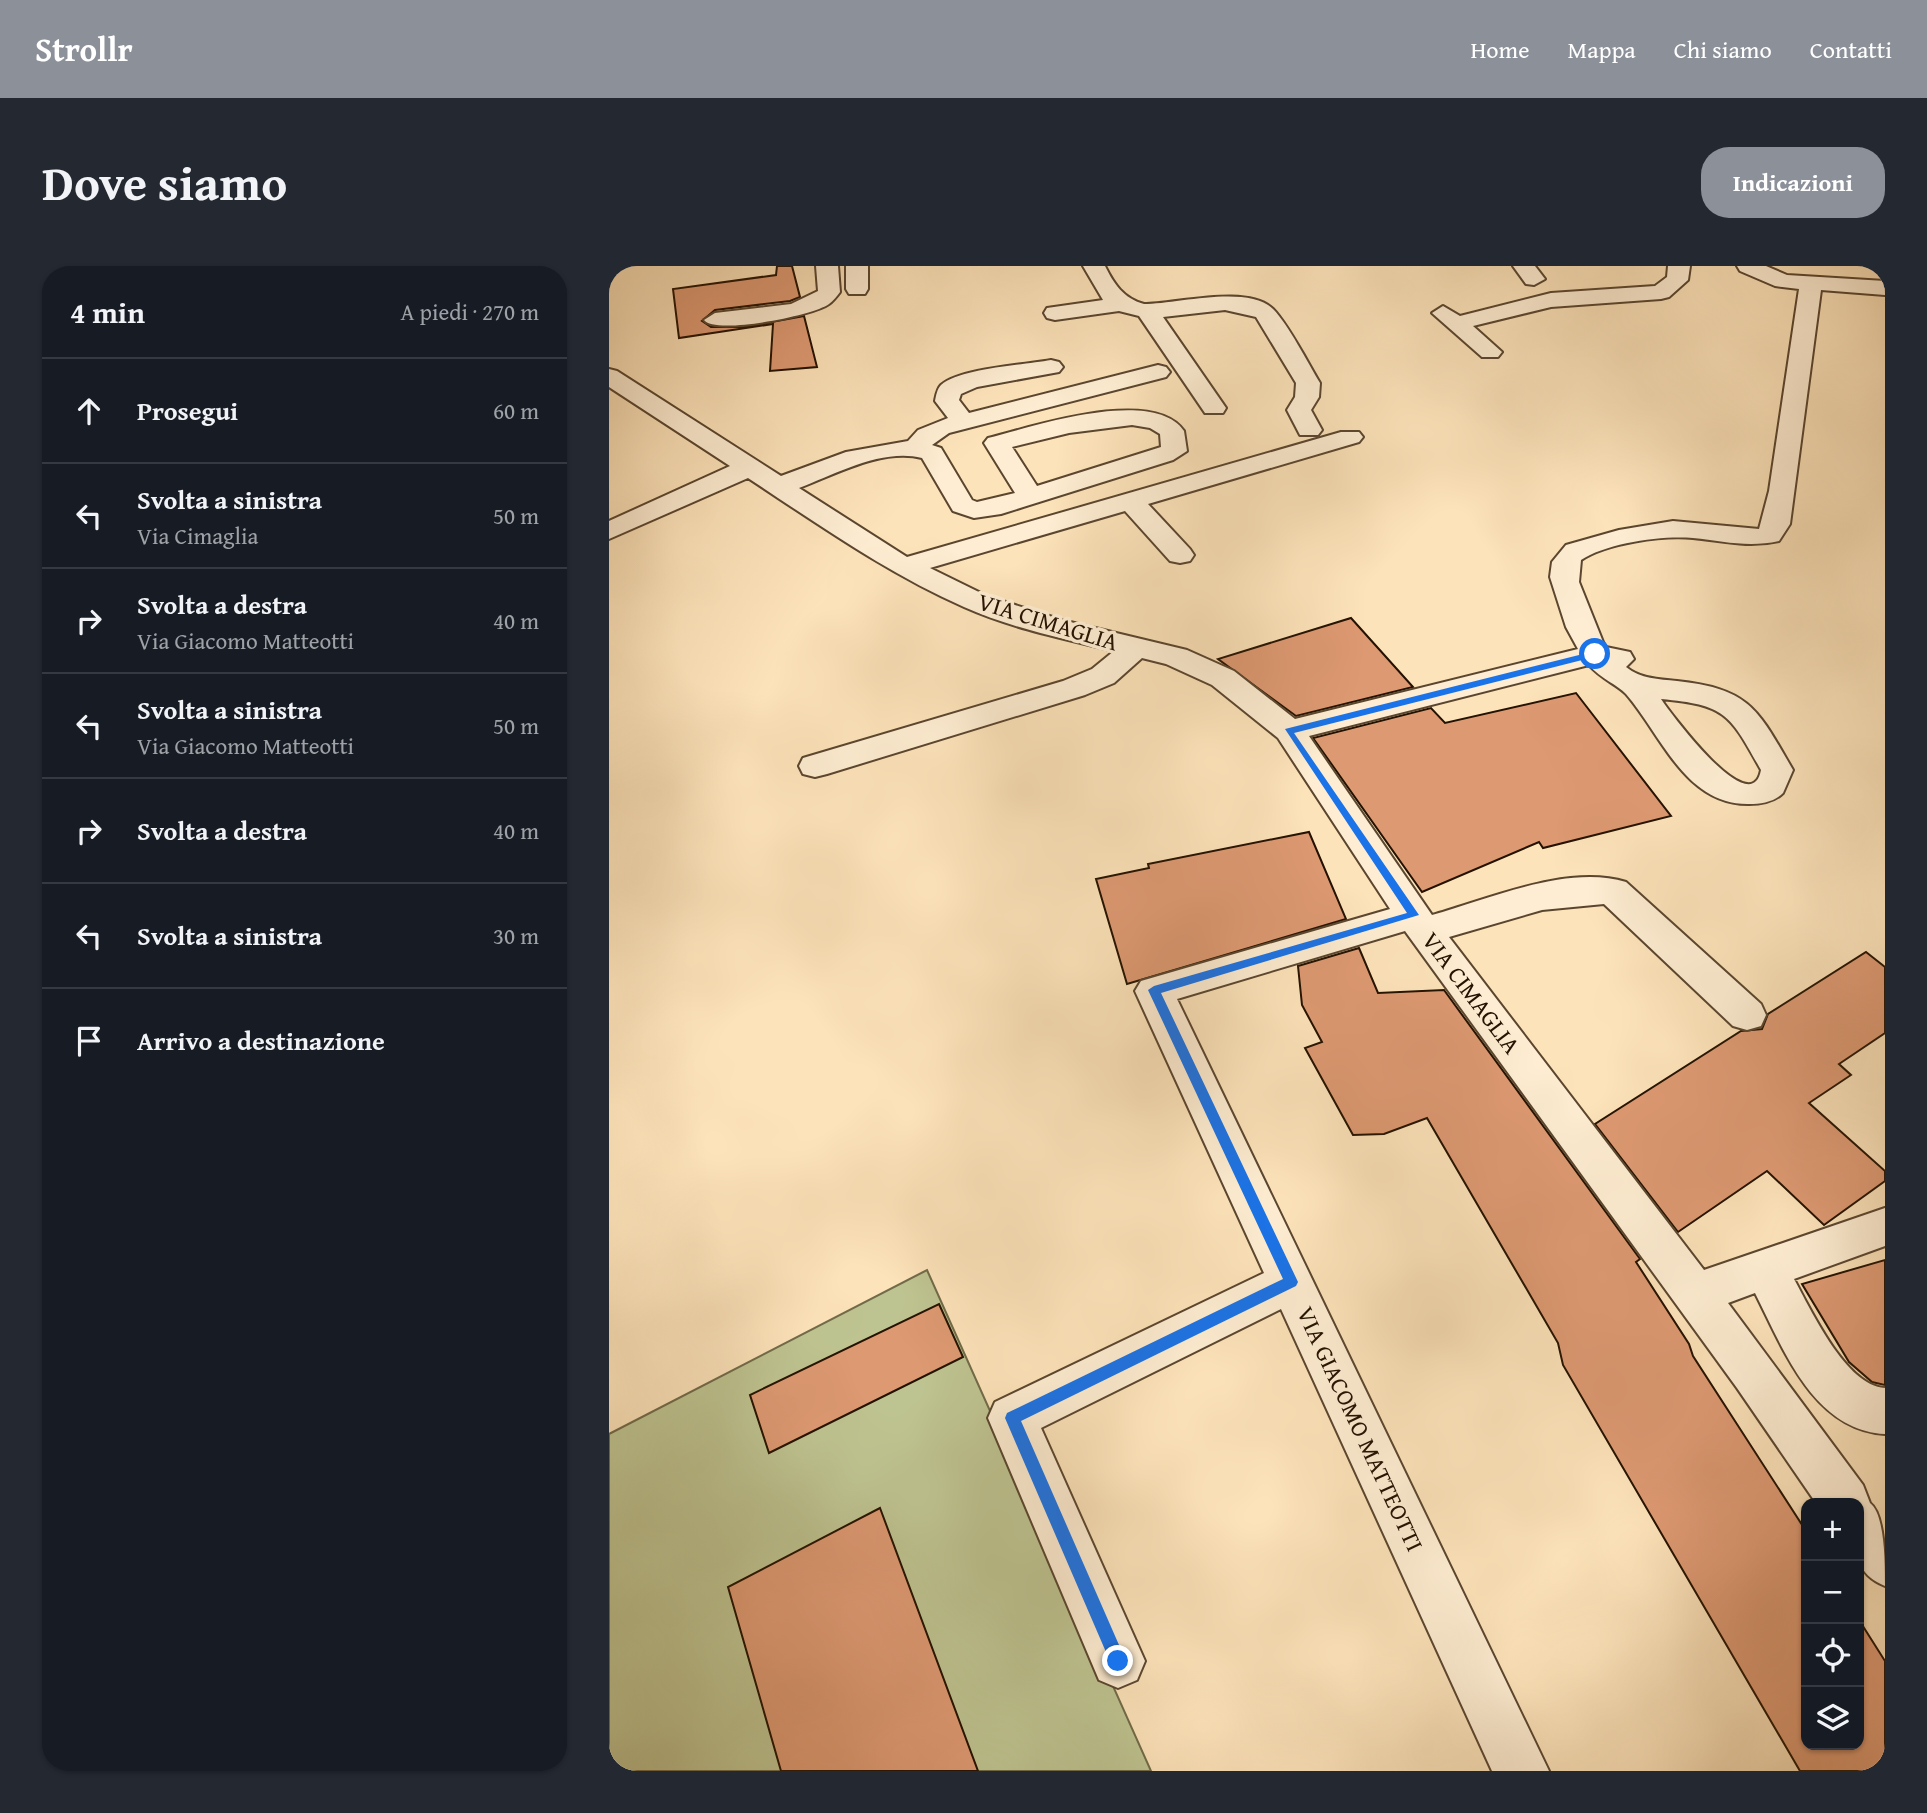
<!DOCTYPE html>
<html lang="it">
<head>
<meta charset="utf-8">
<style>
	:root { --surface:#171b24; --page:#242831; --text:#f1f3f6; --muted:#9ea1a6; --line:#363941; --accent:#8c9099 }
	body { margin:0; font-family:"Gentium Book Plus",serif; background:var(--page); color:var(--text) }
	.controls { position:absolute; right:21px; bottom:21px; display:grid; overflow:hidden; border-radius:14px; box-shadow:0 2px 5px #0004 }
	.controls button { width:63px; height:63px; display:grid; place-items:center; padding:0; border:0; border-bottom:2px solid var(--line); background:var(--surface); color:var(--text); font:35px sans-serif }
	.stop { position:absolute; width:21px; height:21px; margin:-16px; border:5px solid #1a73e8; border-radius:50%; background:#fff }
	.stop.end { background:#1a73e8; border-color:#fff; box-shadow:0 2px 7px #0008 }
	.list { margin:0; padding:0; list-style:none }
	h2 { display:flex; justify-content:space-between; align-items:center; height:91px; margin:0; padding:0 28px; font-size:30px }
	h2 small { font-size:23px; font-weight:400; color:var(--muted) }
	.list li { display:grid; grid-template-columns:46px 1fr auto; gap:21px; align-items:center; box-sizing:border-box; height:105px; padding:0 28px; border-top:2px solid var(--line) }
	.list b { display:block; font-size:26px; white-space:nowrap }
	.list p { margin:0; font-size:23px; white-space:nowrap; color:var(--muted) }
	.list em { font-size:23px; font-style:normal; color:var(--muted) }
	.icon { flex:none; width:38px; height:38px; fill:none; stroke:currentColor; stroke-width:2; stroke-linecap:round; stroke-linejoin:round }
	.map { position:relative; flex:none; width:1276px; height:1505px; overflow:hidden; border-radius:28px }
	header { display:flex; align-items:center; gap:42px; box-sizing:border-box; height:98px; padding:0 35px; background:var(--accent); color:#fff }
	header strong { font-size:33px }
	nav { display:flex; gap:38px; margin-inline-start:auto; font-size:24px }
	.intro { display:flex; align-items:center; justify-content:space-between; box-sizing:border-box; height:168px; padding:0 42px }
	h1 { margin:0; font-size:49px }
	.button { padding:18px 32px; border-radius:28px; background:var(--accent); color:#fff; font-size:24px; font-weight:700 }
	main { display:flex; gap:42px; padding:0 42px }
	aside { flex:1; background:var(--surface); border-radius:28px; box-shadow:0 2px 5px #0004 }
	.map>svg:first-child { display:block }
	.green { fill:#bec491; stroke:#716b49; stroke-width:2 }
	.building { fill:#dd9972; stroke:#241201; stroke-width:2 }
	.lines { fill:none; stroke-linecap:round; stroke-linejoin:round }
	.minor-casing { stroke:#5a462f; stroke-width:4 }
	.minor { fill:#feedd2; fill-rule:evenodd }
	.route { fill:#1a73e8 }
	.labels { text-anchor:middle; stroke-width:7; stroke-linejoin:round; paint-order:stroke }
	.street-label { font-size:24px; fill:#241201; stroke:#feedd2 }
</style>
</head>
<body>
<header>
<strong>Strollr</strong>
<nav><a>Home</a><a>Mappa</a><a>Chi siamo</a><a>Contatti</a></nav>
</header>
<div class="intro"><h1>Dove siamo</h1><a class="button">Indicazioni</a></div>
<main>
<aside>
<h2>4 min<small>A piedi · 270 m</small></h2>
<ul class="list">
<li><svg class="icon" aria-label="ahead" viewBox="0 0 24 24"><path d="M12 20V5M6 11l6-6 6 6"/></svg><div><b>Prosegui</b></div><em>60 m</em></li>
<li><svg class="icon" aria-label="left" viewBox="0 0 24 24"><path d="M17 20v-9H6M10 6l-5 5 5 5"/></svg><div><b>Svolta a sinistra</b><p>Via Cimaglia</p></div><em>50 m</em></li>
<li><svg class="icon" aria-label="right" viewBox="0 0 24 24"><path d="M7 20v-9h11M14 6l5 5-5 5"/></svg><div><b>Svolta a destra</b><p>Via Giacomo Matteotti</p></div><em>40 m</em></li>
<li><svg class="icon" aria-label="left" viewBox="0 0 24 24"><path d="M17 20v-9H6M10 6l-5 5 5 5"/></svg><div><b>Svolta a sinistra</b><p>Via Giacomo Matteotti</p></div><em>50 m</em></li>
<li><svg class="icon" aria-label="right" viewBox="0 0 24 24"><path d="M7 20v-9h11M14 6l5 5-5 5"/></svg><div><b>Svolta a destra</b></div><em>40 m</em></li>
<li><svg class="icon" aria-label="left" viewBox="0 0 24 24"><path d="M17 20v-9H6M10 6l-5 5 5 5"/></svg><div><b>Svolta a sinistra</b></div><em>30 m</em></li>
<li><svg class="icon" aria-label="arrive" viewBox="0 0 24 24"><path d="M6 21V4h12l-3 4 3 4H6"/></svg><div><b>Arrivo a destinazione</b></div></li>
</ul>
</aside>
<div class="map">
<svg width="1276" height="1505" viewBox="0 0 1276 1505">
	<rect width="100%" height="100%" fill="#fde3ba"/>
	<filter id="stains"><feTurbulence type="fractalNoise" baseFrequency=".00286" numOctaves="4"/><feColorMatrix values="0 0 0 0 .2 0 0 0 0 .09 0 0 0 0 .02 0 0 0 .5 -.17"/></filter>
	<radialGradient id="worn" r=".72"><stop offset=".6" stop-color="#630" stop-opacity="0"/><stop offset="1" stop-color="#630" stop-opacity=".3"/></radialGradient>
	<polygon class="green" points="318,1004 542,1505 0,1505 0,1168"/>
	<g class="building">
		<polygon points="168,0 183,0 191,31 181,35 106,44 93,55 102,61 135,61 195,50 208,101 161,105 164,58 70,72 64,23 167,9"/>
		<polygon points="742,352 804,421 687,450 609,393"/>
		<polygon points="967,427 1062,550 934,582 930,576 813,626 704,472 822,442 836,457"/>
		<polygon points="700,566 737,653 518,718 487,613 540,602 539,598"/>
		<polygon points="750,682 769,727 835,724 1031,993 1027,996 1080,1078 1084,1090 1197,1265 1197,1479 1250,1479 1250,1354 1276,1395 1276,1505 1191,1505 954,1099 949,1077 818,852 775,868 744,869 696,782 713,776 693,739 689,700"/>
		<polygon points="1257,686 1276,701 1276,767 1230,798 1242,809 1200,837 1276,905 1276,915 1215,959 1158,905 1069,966 986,858 1132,765 1153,763 1159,748"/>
		<polygon points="1276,994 1276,1119 1263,1116 1240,1096 1193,1018"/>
		<polygon points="330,1038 354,1091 160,1187 141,1129"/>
		<polygon points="271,1242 369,1505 172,1505 119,1321"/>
	</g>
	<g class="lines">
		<defs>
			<g id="minor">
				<path d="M207 0H229L231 26C228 30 224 35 220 38 204 50 105 69 95 54L106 47 182 38 209 25Z"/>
				<polygon points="237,0 259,0 259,23 256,28 240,28 237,23"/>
				<path d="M474 0H496C505 18 514 32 535 38 567 38 639 18 664 43 679 58 699 97 711 117L710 131 702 144 713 164 709 169H691L678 144 686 131 687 117 647 51 616 44 554 51 617 142 614 147H596L530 50 510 45 446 54 438 52 435 47 438 42 494 34Z"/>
				<polygon points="904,0 926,0 936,13 925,19 917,18"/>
				<polygon points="1059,0 1081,0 1079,14 1060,31 1052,33 942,41 864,60 893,86 889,91 873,91 823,47 834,40 851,50 942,27 1046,20 1058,11"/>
				<path d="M1128 0H1157L1178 9 1276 15V29L1212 24 1181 258 1170 275C1139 282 1114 275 1084 272 1054 269 997 277 972 294L970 316 994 376 997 381 1021 386 1025 393 1017 401C1032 413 1049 413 1068 415 1142 423 1149 444 1184 504L1174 527C1165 536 1152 538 1140 538 1076 539 1052 468 1017 428 1009 419 992 413 980 399L700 470 823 649C880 633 959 598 1017 616L1152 738 1157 749 1152 760 1138 764 1124 760 995 638 933 644 840 671 1095 1004 1276 942V980L1185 1013C1202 1044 1237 1120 1276 1122V1168C1204 1164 1174 1082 1146 1027L1119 1037 1254 1219 1261 1237C1276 1248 1276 1297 1276 1320 1237 1304 1250 1274 1250 1237H1207L1128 1122 796 665 568 733 940 1505H883L672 1043 432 1162 536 1395 528 1414 509 1422 490 1414 379 1152 386 1136 655 1007 526 725 532 715 781 643 669 472 603 419 557 398 533 392 505 417 476 429 218 508 206 511 194 508 190 500 194 492 454 415 483 403 505 385C455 373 402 362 355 341 278 307 209 258 139 212L0 273V255L121 200 0 121V103L8 105 172 210 237 186 299 175 309 164 339 152 326 135C327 130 328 123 332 119 352 102 415 99 442 94L450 96 454 101 450 106 368 121 352 128 350 134 360 147 549 99 557 101 561 106 557 111 340 167 323 179 332 182 363 234 368 236 406 227 375 177 379 172C423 161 544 120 575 165L578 185 564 194 392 248 365 252 344 245 313 192C273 182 227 208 190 222L298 291 732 166H750L754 171 750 176 539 238 581 283 585 289 581 295 571 297 561 295 516 245 321 302 378 330 453 354 578 384 625 405 686 453 969 383 957 361 941 311 943 296 957 279 1010 264 1064 255 1150 263 1160 225 1190 23 1166 20 1131 5ZM523 159 541 162 551 168 552 181 428 220 403 181 460 167ZM1052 433C1118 439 1121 449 1152 504 1142 557 1060 445 1052 433Z"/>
			</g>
		</defs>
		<use href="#minor" class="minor-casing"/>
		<use href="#minor" class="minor"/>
	</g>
	<polygon class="route" points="986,385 989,390 685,467 810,649 552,727 689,1016 687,1020 412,1155 517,1395 514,1400 503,1400 396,1152 398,1147 674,1013 539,724 545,720 798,647 676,463"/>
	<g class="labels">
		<g class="street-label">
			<text transform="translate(439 356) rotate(17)" y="8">VIA CIMAGLIA</text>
			<text transform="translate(862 727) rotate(53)" y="8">VIA CIMAGLIA</text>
			<text transform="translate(751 1163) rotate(65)" y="8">VIA GIACOMO MATTEOTTI</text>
		</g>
	</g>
	<rect width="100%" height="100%" filter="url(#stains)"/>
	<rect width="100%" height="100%" fill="url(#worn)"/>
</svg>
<div class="controls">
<button>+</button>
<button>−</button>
<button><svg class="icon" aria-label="locate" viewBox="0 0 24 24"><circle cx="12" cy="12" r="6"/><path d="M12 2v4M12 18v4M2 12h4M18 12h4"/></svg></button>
<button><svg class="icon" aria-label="layers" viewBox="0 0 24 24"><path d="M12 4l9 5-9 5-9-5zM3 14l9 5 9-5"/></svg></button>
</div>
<div class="stop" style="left:986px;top:388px"></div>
<div class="stop end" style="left:509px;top:1395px"></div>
</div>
</main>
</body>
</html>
